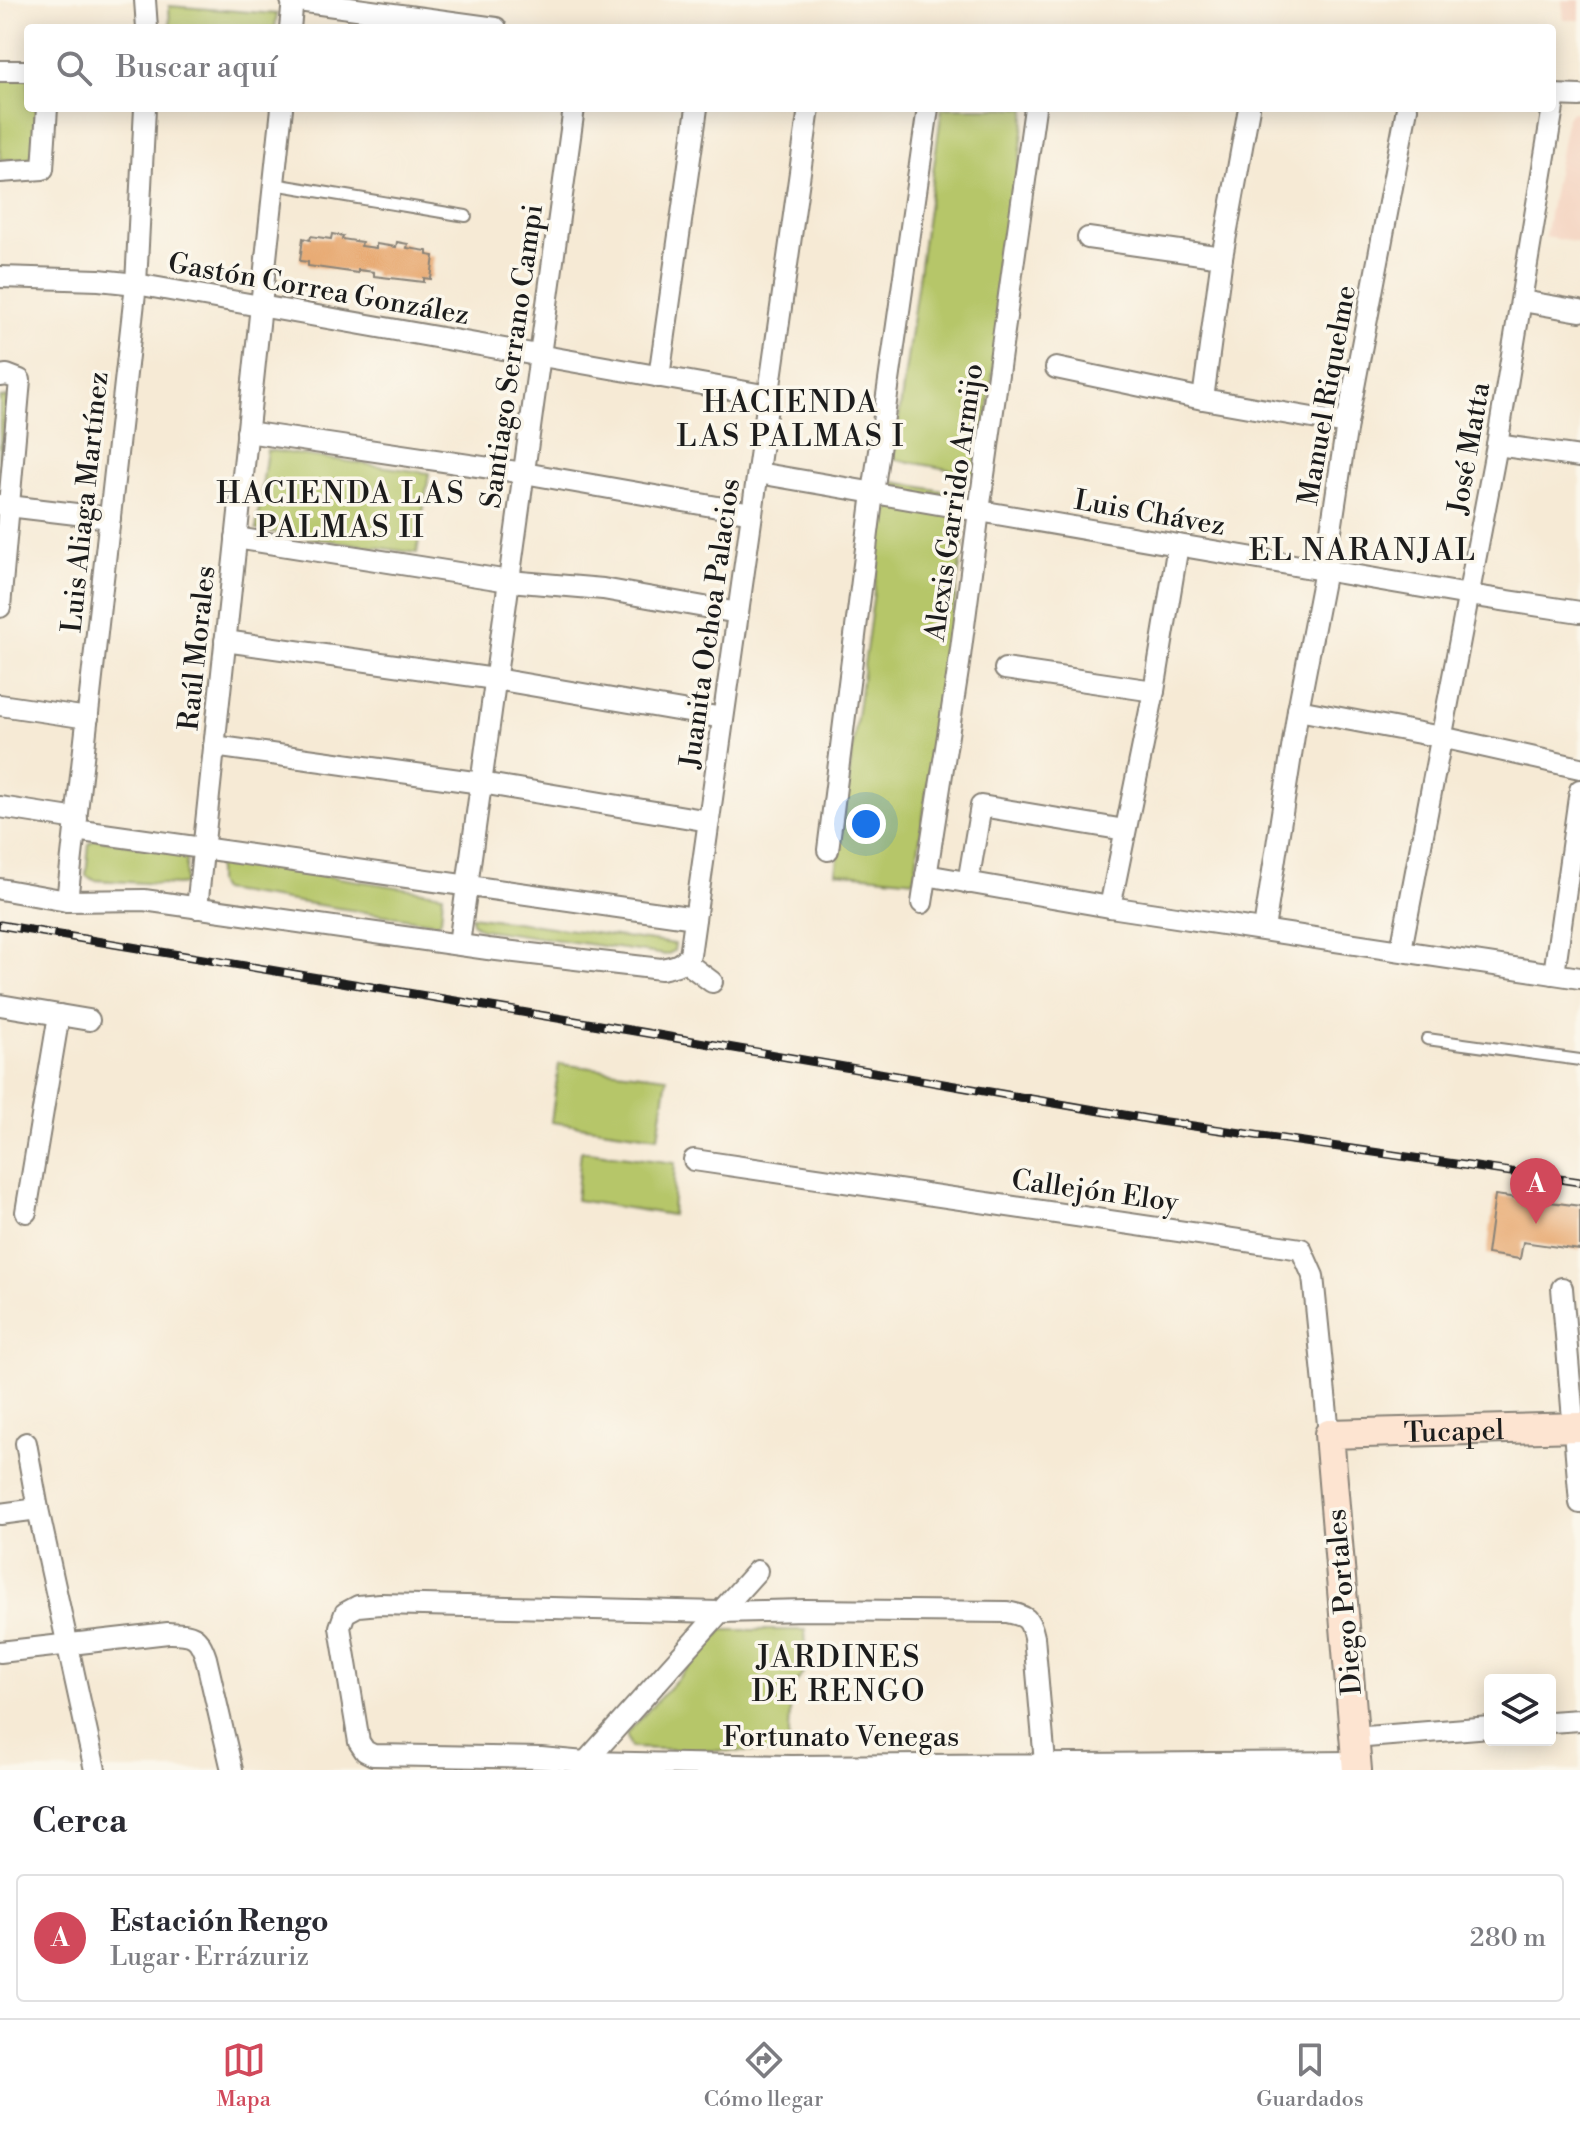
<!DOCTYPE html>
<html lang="es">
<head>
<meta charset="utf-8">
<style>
	:root { --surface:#fff; --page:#f2f2f3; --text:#2b2b33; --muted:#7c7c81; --line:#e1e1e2; --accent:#d1495b }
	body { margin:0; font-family:"Libre Bodoni",serif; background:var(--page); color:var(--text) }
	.controls { position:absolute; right:24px; bottom:24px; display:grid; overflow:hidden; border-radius:8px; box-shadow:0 4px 20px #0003 }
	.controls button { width:72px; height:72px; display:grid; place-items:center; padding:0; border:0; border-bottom:2px solid var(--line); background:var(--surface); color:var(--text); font:40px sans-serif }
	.you { position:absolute; left:866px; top:824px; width:28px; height:28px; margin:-20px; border:6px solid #fff; border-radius:50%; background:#1a73e8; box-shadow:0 0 0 12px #1a73e833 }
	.badge { display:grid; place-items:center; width:52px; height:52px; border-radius:50%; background:var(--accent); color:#fff; font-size:26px; font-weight:700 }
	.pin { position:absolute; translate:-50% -66px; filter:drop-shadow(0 2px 4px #0008) }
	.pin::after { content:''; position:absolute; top:42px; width:28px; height:24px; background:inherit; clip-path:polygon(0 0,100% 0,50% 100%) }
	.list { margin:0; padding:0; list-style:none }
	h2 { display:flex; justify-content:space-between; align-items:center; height:104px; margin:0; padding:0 32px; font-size:34px }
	h2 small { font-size:26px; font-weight:400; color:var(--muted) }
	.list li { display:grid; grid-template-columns:52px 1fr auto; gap:24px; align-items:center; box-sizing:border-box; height:128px; margin:0 16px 16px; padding:0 16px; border:2px solid var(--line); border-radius:8px }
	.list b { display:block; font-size:30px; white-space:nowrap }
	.list p { margin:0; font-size:26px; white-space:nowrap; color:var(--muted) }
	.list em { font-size:26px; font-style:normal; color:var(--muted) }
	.icon { flex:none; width:44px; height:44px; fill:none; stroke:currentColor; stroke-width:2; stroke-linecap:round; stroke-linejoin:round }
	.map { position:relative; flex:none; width:1580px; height:1770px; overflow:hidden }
	.search { position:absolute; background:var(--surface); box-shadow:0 4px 20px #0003; left:24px; right:24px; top:24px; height:88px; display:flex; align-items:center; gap:20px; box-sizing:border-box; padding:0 28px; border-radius:8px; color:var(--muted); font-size:30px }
	.sheet { height:248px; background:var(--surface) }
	nav { display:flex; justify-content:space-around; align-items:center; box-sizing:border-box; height:112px; border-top:2px solid var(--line); background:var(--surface); font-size:22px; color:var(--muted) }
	nav a { display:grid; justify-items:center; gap:4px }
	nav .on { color:var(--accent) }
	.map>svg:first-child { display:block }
	.built { fill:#f4d3c0 }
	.green { fill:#b6c669; stroke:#697142; stroke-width:2 }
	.building { fill:#e8ab74 }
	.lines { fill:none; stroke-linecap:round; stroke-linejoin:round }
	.lane-casing { stroke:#898378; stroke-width:14 }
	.street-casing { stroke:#898378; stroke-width:24 }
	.secondary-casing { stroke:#898378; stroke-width:32 }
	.lane { stroke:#fff; stroke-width:10 }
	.street { stroke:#fff; stroke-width:20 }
	.secondary { stroke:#fde4d1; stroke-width:28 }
	.rail-casing { stroke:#1c1c1c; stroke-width:9 }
	.rail { stroke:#fbf7ec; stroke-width:6; stroke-dasharray:18; stroke-linecap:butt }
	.labels { text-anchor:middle; stroke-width:7; stroke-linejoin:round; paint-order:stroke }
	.street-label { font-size:28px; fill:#1c1c1c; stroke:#fbf7ec }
	.neighbourhood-label { font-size:30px; letter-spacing:2px; fill:#1c1c1c; stroke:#fbf7ec }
</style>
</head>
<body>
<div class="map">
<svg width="1580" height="1770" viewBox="0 0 1580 1770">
	<rect width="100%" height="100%" fill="#fbf7ec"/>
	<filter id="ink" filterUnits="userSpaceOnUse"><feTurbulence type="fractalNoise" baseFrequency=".0125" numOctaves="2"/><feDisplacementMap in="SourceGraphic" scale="16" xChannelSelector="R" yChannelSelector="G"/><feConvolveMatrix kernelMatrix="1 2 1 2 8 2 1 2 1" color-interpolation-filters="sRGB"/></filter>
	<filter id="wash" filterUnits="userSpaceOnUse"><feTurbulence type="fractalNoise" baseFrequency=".006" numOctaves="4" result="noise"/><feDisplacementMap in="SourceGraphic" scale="32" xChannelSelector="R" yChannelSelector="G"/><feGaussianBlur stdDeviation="1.8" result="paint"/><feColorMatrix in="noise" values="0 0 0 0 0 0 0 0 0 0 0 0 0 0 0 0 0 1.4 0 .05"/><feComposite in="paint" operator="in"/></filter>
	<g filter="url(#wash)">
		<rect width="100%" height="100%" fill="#f6ead5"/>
		<g class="built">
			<polygon points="1562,0 1580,0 1580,20 1564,20"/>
			<polygon points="1572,112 1580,113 1580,243 1545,237 1567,117"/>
		</g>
		<g class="green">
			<polygon points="169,6 277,14 275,28 170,28"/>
			<polygon points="0,77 28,77 28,108 45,108 40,154 29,159 0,160"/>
			<polygon points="942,108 1026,108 980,475 893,459"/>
			<polygon points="7,397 0,480 0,398"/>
			<polygon points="267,450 429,473 417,553 256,530"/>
			<polygon points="889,481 970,496 914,880 836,872"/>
			<polygon points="95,839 187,853 185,884 177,885 94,880 86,876 89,844"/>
			<polygon points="217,859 443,894 441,920 436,923 221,890 217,883"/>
			<polygon points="471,916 675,944 674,951 666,955 481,929 472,923"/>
			<polygon points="559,1064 667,1077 658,1137 551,1122"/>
			<polygon points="581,1151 675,1163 672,1215 576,1200"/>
			<polygon points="723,1630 805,1630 807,1667 791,1691 788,1753 631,1748 626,1734"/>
		</g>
		<g id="blocks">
			<g class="building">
				<polygon points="332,234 343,236 342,239 362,242 361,246 376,248 376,244 396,247 397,242 408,244 407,248 427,251 427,255 434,256 431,279 424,278 424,282 374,276 374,272 358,270 358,273 308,266 308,262 300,261 303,238 310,240 311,236 331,239"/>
				<polygon points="1495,1195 1580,1206 1580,1250 1523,1242 1520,1259 1487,1254"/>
			</g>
		</g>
	</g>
	<g filter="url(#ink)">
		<use href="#blocks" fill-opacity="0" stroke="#898378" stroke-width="2"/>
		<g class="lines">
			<defs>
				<g id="lane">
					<polyline points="274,184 466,216"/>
					<polyline points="1427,1039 1580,1060"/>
				</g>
				<g id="street">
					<polyline points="145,0 147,28"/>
					<polyline points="291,0 496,28"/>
					<polyline points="290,28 293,0"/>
					<polyline points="0,71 28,71"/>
					<polyline points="1552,95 1580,96"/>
					<polyline points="0,172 43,169 47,108"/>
					<polyline points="1088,238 1222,257"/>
					<polyline points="0,277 99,280 136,284 769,396"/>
					<polyline points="1522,301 1580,311"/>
					<polyline points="1056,368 1203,399 1347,424"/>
					<polyline points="0,376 7,375 20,380 0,607"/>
					<polyline points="659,377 697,108"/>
					<polyline points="1203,399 1222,257 1249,108"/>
					<polyline points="247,432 524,473 752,513"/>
					<polyline points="1497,445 1580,457"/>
					<polyline points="758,473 1469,595 1580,612"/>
					<polyline points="0,505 110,518"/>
					<polyline points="236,538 509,581 603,589 738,613"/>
					<polyline points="225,641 495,679 723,718"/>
					<polyline points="1005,669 1154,691"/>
					<polyline points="0,705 88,718"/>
					<polyline points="1298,710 1441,737 1580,768"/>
					<polyline points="214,746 481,783 709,821"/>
					<polyline points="0,807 77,819"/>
					<polyline points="75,830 695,918"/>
					<polyline points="828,850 873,493 928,108"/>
					<polyline points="926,875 1110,907 1580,978"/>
					<polyline points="968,883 981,806 1125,830"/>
					<path d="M0 889 67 901 144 900 488 949 661 969C675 966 679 966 690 955L809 108"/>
					<polyline points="67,901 136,284 145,108"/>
					<polyline points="922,903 959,664 979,511 1035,108"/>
					<polyline points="1110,907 1154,691 1178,545"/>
					<polyline points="197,908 282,108"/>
					<polyline points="1264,929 1298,710 1325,570 1347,424 1407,108"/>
					<polyline points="459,944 574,108"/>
					<polyline points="1401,950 1497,445 1555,95"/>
					<polyline points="684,961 712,982"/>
					<polyline points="1554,974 1580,790"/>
					<polyline points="0,1005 89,1020"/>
					<polyline points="694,1160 1301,1249 1313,1276 1329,1434"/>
					<polyline points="26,1212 59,1015"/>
					<polyline points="1562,1288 1580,1503"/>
					<polyline points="26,1443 38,1509 95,1770"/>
					<polyline points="0,1514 38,1509"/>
					<path d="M0 1652 168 1633C192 1634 198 1633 206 1658L232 1770"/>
					<polyline points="1550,1722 1580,1720"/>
					<polyline points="1354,1738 1490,1727"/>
					<path d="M1045 1763 1034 1637C1030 1618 1026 1616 1007 1612L806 1610 720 1612 380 1604 358 1606 345 1613 340 1627 359 1742 365 1751 373 1755 541 1758 585 1762 791 1766 1356 1762"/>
					<polyline points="581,1767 757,1571"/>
				</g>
				<g id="secondary">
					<path id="s1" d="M1357 1770 1329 1434 1580 1427"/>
				</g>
			</defs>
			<use href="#lane" class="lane-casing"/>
			<use href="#street" class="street-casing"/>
			<use href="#secondary" class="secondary-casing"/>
			<use href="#lane" class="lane"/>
			<use href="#street" class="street"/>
			<use href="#secondary" class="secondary"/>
			<defs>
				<polyline id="rail" points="0,925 629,1030 1159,1121 1580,1182"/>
			</defs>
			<use href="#rail" class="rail-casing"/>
			<use href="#rail" class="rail"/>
		</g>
	</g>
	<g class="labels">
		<g class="street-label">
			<text transform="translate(319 288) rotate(10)" y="10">Gastón Correa González</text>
			<text transform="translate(511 356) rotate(-82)" y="10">Santiago Serrano Campi</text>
			<text transform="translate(1326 395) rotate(-80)" y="10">Manuel Riquelme</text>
			<text transform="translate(1468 448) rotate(-80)" y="10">José Matta</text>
			<text transform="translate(84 502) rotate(-84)" y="10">Luis Aliaga Martínez</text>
			<text transform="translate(953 502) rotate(-82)" y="10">Alexis Garrido Armijo</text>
			<text transform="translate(1150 512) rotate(10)" y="10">Luis Chávez</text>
			<text transform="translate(709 623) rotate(-82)" y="10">Juanita Ochoa Palacios</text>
			<text transform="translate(196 648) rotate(-84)" y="10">Raúl Morales</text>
			<text transform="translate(1095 1190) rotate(8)" y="10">Callejón Eloy</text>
			<text dy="10" stroke="none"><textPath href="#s1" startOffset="462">Tucapel</textPath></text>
			<text transform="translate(1343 1602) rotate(-95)" y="10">Diego Portales</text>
			<text x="841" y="1746">Fortunato Venegas</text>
		</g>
		<g class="neighbourhood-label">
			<text x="791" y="412">HACIENDA<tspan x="791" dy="34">LAS PALMAS I</tspan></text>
			<text x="341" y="503">HACIENDA LAS<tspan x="341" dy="34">PALMAS II</tspan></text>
			<text x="1363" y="560">EL NARANJAL</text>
			<text x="839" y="1667">JARDINES<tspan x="839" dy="34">DE RENGO</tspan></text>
		</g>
	</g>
</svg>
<div class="controls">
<button><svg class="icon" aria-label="layers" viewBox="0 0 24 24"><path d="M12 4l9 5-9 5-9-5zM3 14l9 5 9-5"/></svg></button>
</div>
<div class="you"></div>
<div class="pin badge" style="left:1536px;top:1224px">A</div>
<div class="search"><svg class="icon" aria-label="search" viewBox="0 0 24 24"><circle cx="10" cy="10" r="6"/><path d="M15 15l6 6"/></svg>Buscar aquí</div>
</div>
<section class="sheet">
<h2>Cerca<small></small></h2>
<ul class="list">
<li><span class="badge">A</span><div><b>Estación Rengo</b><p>Lugar · Errázuriz</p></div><em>280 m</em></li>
</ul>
</section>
<nav>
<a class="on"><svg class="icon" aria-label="map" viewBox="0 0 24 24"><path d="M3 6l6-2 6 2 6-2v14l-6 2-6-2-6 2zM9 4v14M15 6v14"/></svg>Mapa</a>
<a><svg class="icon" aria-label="directions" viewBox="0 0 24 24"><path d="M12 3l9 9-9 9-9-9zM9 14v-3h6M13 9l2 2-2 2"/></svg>Cómo llegar</a>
<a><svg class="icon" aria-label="saved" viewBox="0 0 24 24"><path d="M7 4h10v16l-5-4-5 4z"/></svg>Guardados</a>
</nav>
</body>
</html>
